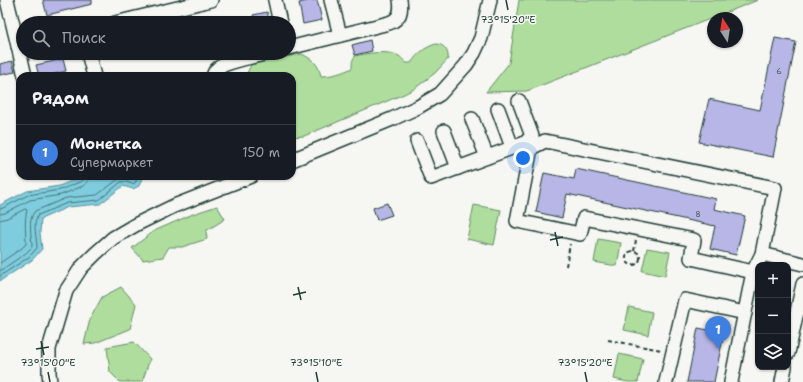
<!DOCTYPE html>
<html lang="ru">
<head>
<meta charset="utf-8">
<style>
	:root { --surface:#171b24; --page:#242831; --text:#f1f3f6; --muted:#9ea1a6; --line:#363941; --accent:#d1495b }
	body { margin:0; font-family:"Shantell Sans",sans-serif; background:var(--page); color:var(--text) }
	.controls { position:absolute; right:12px; bottom:12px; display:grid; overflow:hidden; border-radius:8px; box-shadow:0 1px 3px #0004 }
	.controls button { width:36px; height:36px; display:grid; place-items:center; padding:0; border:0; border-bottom:1px solid var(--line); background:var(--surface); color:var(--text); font:20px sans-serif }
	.compass { position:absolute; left:707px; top:12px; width:36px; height:36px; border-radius:50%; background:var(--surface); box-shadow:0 1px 3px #0004; rotate:348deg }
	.you { position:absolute; left:523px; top:158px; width:14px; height:14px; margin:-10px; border:3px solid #fff; border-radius:50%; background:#1a73e8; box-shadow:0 0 0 6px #1a73e833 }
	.badge { display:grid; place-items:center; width:26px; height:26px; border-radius:50%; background:var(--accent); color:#fff; font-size:13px; font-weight:700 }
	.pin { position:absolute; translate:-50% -33px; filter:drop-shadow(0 1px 2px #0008) }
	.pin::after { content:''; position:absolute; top:21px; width:14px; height:12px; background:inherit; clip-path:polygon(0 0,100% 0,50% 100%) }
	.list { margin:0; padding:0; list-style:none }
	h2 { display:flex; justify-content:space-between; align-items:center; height:52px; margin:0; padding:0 16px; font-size:17px }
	h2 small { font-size:13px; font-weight:400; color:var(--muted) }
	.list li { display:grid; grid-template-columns:26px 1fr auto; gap:12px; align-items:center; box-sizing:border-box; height:56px; padding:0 16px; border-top:1px solid var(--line) }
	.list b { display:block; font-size:15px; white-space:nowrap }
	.list p { margin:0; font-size:13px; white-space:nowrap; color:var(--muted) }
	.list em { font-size:13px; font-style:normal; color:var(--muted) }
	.icon { flex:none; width:22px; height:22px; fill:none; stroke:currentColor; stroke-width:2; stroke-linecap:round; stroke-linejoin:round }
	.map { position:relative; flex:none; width:803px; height:382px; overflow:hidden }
	.search { position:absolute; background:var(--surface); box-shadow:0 1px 3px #0004; left:16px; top:16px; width:280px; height:44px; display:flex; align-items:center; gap:10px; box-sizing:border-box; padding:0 14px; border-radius:22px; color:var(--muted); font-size:15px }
	.panel { position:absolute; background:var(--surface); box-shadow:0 1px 3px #0004; left:16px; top:72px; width:280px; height:108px; border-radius:12px }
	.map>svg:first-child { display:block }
	.green { fill:#aedd9d; stroke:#668d68 }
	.water { fill:#7fccde; stroke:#59939a }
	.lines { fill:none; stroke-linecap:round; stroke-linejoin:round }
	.shore { stroke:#457678; stroke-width:1 }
	.building { fill:#b8b5e7; stroke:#1f3d34 }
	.minor-casing { stroke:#1f3d34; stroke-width:16 }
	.path { stroke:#1f3d34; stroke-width:2; stroke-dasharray:4 3; stroke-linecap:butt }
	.minor { stroke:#f6f6f2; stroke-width:13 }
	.ticks { fill:none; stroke:#1f3d34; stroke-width:1.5 }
	.labels { text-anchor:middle; stroke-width:3; stroke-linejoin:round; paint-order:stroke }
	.number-label { font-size:8px; fill:#455b61 }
	.ticks-label { font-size:10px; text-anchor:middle; fill:#1f3d34; stroke:#f6f6f2; stroke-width:3; stroke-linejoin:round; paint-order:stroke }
</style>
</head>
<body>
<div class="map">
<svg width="803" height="382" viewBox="0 0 803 382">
	<rect width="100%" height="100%" fill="#f6f6f2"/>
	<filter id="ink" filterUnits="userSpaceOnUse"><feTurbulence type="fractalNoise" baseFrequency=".025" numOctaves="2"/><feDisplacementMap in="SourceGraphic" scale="8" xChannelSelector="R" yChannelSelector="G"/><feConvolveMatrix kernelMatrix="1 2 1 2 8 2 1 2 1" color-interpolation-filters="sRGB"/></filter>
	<g filter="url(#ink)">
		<g class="green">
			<polygon points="519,0 758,0 527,91 486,92 509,63"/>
			<path d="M436 44C444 44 449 51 448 59L435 73 414 89 404 94 304 136 292 137V76H246L247 73 251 65 263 61 302 54C313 60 318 63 321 76 332 76 342 73 352 68 352 63 352 60 355 56 367 53 388 50 399 56 402 58 404 61 406 63H411C417 54 425 47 436 44Z"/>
			<polygon points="474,205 501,210 494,245 467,239"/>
			<polygon points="217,206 225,219 206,231 207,239 182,247 169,247 163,257 143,260 132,248 154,231 193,214"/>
			<polygon points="598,239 621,243 617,266 594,262"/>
			<polygon points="647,248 670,252 665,276 642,271"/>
			<polygon points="121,287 136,304 130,329 95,343 84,344 90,319 102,297"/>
			<polygon points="629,307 652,312 648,335 624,330"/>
			<polygon points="134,342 150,359 142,382 120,382 110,372 107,347"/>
			<polygon points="619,354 643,359 638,382 628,382 614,379"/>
		</g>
		<polygon class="water" points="87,176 143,176 139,186 133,189 123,186 100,204 68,207 41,219 40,233 42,249 32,260 0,281 0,205 27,191 59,186 81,177"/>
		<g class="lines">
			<g class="shore">
				<polyline points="0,209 3,208 28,195 60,190 82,181 84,179 84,176"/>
				<polyline points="0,214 5,213 30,200 61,195 83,186 88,182 89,176"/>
				<path d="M0 220 7 218 25 209 27 210C24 222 26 233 26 244L22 248 0 263"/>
				<path d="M0 271 26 253 32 247C32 236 27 220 35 211L66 198 97 195 120 178 125 177 131 179 133 176"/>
				<path d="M0 276 29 257 37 248C37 238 32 224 38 215L67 203 99 200 121 182C127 181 130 185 135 183L139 176"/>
			</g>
		</g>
		<g class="building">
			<polygon points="43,0 92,0 92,4 47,15"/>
			<polygon points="311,0 317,0 322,20 303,24 299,3"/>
			<polygon points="267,12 270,23 255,23 253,15"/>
			<polygon points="775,38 796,42 773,157 699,142 709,99 760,110"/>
			<polygon points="370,40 372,51 355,55 352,45"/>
			<polygon points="63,59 66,71 46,76 39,76 36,65"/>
			<polygon points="12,61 15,72 0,75 0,64"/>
			<polygon points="576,169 716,199 714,209 745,216 736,255 710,249 715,226 567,194 562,218 536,212 544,173 574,179"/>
			<polygon points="387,203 392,215 377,220 373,208"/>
			<polygon points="698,328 724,333 714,382 687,382"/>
		</g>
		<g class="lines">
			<defs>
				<g id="minor">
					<polyline points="7,0 18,46 23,45"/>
					<polyline points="275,0 280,23"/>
					<polyline points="331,0 340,35"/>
					<polyline points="115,23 211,0"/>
					<polyline points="18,46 25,76"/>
					<path d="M289 48 389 23C392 22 394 21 396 19 401 15 401 6 400 0"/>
					<polyline points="88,53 94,76"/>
					<path d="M213 76C214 74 214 72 216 70 222 62 257 56 268 53"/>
					<polyline points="519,101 532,136 525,143"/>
					<polyline points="498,109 512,147"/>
					<polyline points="472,119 487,157"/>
					<polyline points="444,131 458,168"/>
					<polyline points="417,141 431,178 525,143 531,148"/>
					<polyline points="292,160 392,119 418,107 440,94 466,65 474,53 481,38 490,0"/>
					<polyline points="762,254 803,264"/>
					<polyline points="788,353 803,284"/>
					<polyline points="50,382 49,373 49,349 66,291 81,268 95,254 113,238 137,224 174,206 251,176"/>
					<polyline points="666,382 685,300 745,313"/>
					<polyline points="731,382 753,272 762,254 775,188 545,141 531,148 517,221 580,234 584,218 694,240 691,258 753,272"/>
					<polyline points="782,382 785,367"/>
				</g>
			</defs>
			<use href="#minor" class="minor-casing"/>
			<g class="path">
				<circle cx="633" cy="258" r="7"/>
				<polyline points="634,251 636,240"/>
				<polyline points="566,266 570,244"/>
				<polyline points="608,340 661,350"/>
			</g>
			<use href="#minor" class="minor"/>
		</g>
	</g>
	<path class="ticks" d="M506 0 508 10M555 232 558 246M550 240 563 237M298 287 301 300M293 295 306 292M41 341 44 355M36 349 49 347M48 372 50 382M316 372 318 382M585 372 587 382"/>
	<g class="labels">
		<g class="number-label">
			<text x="779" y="74">6</text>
			<text x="698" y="217">8</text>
		</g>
	</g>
	<g class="ticks-label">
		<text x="508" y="23">73°15'20"E</text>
		<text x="48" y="366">73°15'00"E</text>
		<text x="316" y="366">73°15'10"E</text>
		<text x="585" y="366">73°15'20"E</text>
	</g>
</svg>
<div class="controls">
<button>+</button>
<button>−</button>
<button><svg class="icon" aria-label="layers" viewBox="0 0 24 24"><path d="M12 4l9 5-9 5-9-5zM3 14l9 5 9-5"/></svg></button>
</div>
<svg class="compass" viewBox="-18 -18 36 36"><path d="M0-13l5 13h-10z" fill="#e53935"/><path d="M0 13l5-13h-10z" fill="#9ea1a6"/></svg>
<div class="you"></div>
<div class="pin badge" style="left:718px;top:349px;background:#3f7fe0">1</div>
<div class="search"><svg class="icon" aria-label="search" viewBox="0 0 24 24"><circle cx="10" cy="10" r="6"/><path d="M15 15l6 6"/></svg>Поиск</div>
<section class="panel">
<h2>Рядом<small></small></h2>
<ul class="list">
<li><span class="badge" style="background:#3f7fe0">1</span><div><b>Монетка</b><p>Супермаркет</p></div><em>150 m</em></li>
</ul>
</section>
</div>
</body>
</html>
